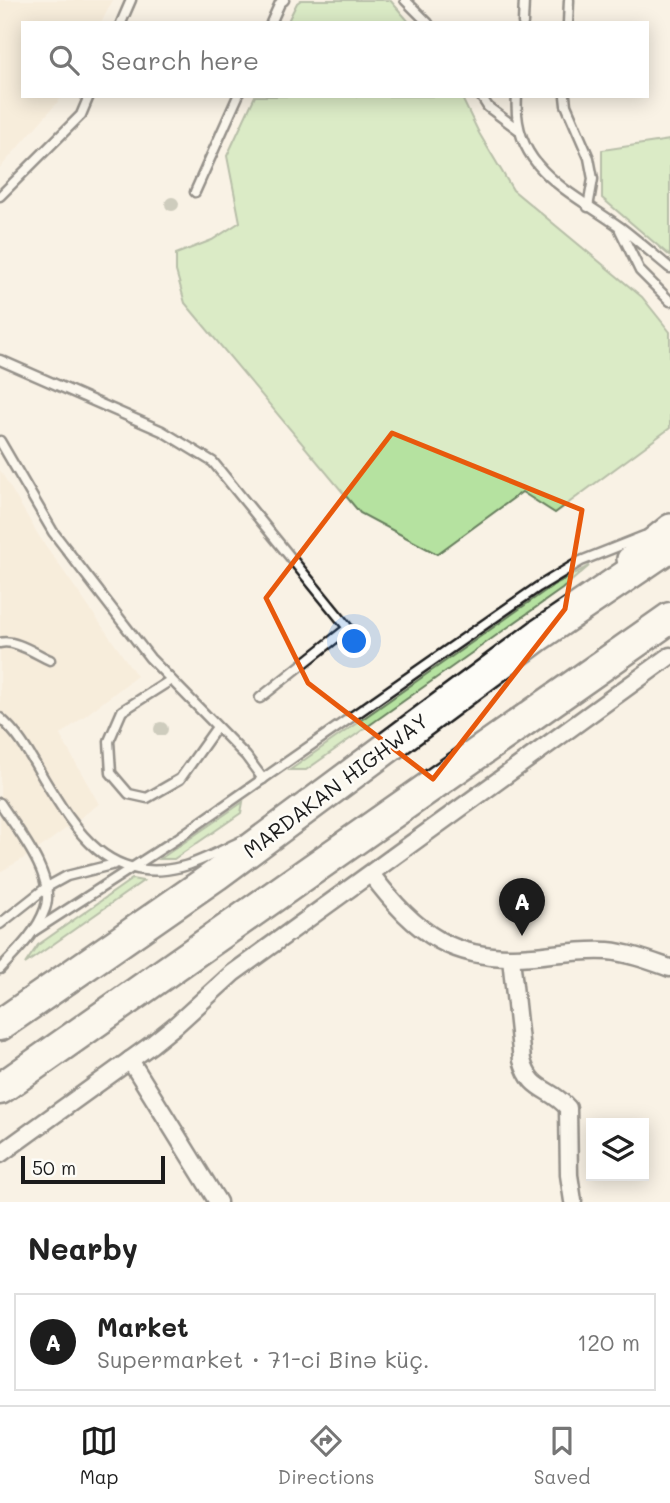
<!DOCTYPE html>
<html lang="en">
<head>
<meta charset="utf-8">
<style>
	:root { --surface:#fff; --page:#f2f2f2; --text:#222; --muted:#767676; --line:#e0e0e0; --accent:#1c1c1c }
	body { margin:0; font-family:Mali,sans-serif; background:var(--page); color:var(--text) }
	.controls { position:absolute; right:21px; bottom:21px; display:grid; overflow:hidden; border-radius:0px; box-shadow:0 4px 18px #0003 }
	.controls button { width:63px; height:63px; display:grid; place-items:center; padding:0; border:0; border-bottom:2px solid var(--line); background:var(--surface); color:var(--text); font:35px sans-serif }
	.scale { position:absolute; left:21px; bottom:18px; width:144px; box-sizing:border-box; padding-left:7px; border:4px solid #1c1c1c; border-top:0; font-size:19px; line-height:24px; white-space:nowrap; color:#1c1c1c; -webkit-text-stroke:5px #fdfcf7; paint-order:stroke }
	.you { position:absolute; left:355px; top:642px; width:24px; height:24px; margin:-18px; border:5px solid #fff; border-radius:50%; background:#1a73e8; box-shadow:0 0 0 10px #1a73e833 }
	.badge { display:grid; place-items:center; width:46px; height:46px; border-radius:50%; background:var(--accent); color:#fff; font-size:23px; font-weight:700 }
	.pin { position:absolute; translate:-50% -58px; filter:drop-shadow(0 2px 4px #0008) }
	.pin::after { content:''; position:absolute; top:37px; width:24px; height:21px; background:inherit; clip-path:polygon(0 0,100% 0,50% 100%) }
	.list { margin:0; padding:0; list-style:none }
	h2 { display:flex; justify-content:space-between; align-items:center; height:91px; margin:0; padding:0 28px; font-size:30px }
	h2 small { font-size:23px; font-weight:400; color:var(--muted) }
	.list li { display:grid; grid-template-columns:46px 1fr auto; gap:21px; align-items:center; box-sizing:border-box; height:98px; margin:0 14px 14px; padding:0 14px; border:2px solid var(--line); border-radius:0px }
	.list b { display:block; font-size:26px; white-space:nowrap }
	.list p { margin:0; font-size:23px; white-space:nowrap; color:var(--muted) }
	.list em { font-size:23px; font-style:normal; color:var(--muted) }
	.icon { flex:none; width:38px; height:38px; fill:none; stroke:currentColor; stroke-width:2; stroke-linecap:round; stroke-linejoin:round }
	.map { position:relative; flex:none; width:670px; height:1202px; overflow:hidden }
	.search { position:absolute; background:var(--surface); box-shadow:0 4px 18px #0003; left:21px; right:21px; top:21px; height:77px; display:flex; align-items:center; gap:18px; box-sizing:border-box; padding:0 24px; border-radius:0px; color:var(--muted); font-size:26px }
	.sheet { height:203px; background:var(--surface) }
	nav { display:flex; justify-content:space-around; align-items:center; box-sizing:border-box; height:98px; border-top:2px solid var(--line); background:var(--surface); font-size:19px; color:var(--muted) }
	nav a { display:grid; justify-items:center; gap:4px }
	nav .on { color:var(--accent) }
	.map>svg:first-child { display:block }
	.built { fill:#f4e6cf }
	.green { fill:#b5e2a0; stroke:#687f5e; stroke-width:2 }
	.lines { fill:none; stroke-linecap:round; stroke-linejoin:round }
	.service-casing { stroke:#1c1c1c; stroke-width:13 }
	.minor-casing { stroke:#1c1c1c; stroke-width:21 }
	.secondary-casing { stroke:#1c1c1c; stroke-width:28 }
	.motorway-casing { stroke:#1c1c1c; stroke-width:35 }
	.service { stroke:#fdfcf7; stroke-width:8 }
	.minor { stroke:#fdfcf7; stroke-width:16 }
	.secondary { stroke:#fdfcf7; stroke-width:23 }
	.motorway { stroke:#fdfcf7; stroke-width:30 }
	.tree { fill:#999d8c }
	.marked { fill:none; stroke:#e8590c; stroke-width:5; stroke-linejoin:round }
	.labels { text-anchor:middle; stroke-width:5; stroke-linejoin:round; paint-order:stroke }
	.street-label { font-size:21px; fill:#1c1c1c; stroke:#fdfcf7 }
</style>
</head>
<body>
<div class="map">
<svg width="670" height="1202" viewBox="0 0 670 1202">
	<rect width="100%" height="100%" fill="#f9f2e5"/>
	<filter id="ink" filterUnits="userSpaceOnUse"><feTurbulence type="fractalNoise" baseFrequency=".0143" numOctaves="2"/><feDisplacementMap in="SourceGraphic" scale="14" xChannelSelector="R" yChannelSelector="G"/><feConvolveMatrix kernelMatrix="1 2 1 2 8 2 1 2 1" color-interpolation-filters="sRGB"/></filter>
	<g filter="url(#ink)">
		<g class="built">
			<polygon points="0,0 113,0 101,23 23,23 23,96 63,96 0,168"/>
			<polygon points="0,470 39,536 137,676 60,735 99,804 33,853 0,872"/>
		</g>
		<g class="green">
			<polygon points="301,0 390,0 410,23 287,23 297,3"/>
			<polygon points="255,96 461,96 479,133 513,190 642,297 670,332 670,428 555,513 522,492 437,554 360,513 185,303 176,271 176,254 212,240 240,222 227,156"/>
			<polygon points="670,140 670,256 602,198 602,150"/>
			<polygon points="589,566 562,589 306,770 290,770 555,584"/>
			<polygon points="243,802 241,813 174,859 160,859"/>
			<polygon points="132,879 143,881 25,964 38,945"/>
		</g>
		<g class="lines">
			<defs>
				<g id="service">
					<polyline points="405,0 428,23"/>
					<polyline points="121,23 131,0"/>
					<polyline points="271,23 280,3 284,0"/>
					<polyline points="523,23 524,0"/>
					<polyline points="568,23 569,0"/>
					<polyline points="481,96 488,107 519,130"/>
					<path d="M517 96C511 168 570 191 620 227 637 240 653 254 670 268"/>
					<polyline points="565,96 566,105 589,158 593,179 588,207"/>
					<polyline points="195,192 238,96"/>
					<polyline points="0,196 81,115 89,96"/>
					<polyline points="620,230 640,271 670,301"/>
					<polyline points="0,360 162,431 213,462 348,628 260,698"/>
					<polyline points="0,441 53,532 150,658 246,756 263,779"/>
					<path d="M0 643C15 639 36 654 50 660"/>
					<polyline points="171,680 122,711 109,741 111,773 129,794 147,798 180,779 217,727"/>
					<path d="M0 718C20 735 31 757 44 779 76 832 109 885 181 867 201 862 222 850 241 841"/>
					<path d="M0 803C16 828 57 877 45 909 37 932 17 951 0 969"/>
					<polyline points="0,924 47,887 67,876 115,864"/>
					<polyline points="34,931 178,838 538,587 581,561 644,536"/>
				</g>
				<g id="minor">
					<path d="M371 874C417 935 454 963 533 956 558 954 583 949 608 951 629 953 650 961 670 968"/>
					<path d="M511 958 522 1060C531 1093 549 1086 568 1108L569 1175 573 1201"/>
					<polyline points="130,1060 218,1202"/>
					<polyline points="0,1154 151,1045 177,1024 233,973 670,656"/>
				</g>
				<polyline id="secondary" points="629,559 670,526"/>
				<g id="motorway">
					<polyline points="0,1025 216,875 539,635 670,546"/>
					<polyline points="0,1089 670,618"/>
				</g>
			</defs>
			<use href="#service" class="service-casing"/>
			<use href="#minor" class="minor-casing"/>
			<use href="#secondary" class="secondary-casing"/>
			<use href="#motorway" class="motorway-casing"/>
			<use href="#service" class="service"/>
			<use href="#minor" class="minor"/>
			<use href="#secondary" class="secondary"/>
			<use href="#motorway" class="motorway"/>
		</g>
		<g class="tree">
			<circle cx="172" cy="204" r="7"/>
			<circle cx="161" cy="729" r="7"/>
		</g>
	</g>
	<path d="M0 0H670V1202H0ZM392 433 582 510 565 609 433 779 308 683 266 598Z" fill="#f9f2e5" fill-opacity=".55" fill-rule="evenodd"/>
	<path class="marked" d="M392 433 582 510 565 609 433 779 308 683 266 598Z"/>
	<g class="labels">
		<g class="street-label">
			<text transform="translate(336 786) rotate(-37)" y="7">MARDAKAN HIGHWAY</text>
		</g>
	</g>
</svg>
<div class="controls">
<button><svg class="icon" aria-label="layers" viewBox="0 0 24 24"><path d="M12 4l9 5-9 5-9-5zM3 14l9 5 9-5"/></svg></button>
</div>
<div class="scale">50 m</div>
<div class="you"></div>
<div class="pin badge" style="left:522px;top:936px">A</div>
<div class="search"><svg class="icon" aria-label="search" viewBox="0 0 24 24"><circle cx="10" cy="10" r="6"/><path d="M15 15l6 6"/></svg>Search here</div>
</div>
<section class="sheet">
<h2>Nearby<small></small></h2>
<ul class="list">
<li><span class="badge">A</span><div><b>Market</b><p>Supermarket · 71-ci Binə küç.</p></div><em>120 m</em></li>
</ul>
</section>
<nav>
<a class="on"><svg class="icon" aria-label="map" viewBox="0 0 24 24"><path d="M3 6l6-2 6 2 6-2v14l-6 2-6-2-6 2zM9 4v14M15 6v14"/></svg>Map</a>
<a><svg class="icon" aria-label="directions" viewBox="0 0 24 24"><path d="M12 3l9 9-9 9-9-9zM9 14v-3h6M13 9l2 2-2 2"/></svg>Directions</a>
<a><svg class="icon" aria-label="saved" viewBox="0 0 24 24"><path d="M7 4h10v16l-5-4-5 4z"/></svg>Saved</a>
</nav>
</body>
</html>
